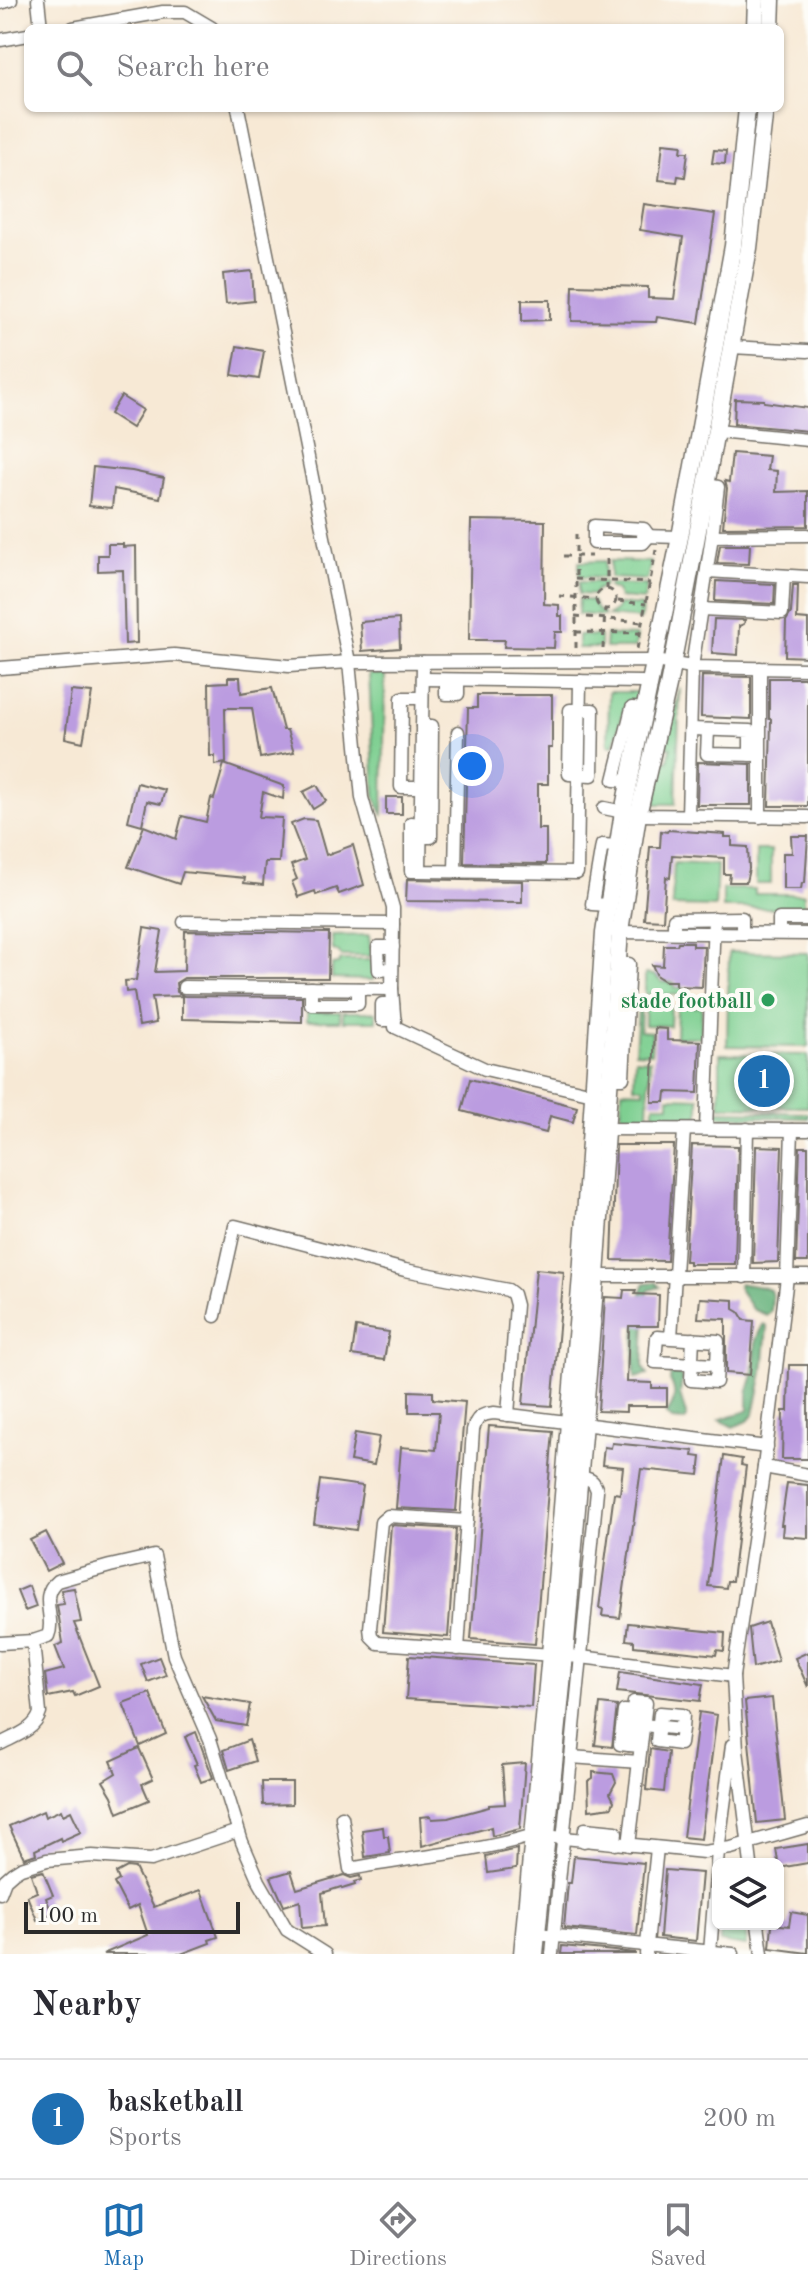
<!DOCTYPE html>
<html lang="en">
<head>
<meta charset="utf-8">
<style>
	:root { --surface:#fff; --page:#f2f2f3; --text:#2b2b33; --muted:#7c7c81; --line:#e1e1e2; --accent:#1f6fb2 }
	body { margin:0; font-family:"Old Standard TT",serif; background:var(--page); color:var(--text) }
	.controls { position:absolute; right:24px; bottom:24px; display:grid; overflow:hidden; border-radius:12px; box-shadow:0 2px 6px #0004 }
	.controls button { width:72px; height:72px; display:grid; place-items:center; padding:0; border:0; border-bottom:2px solid var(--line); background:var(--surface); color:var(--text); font:40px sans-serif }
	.scale { position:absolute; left:24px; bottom:20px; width:216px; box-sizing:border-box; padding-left:8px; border:4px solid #2b2b2b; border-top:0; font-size:22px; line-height:28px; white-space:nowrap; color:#2b2b2b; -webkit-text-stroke:6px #fdfcf7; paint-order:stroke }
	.you { position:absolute; left:472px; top:766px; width:28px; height:28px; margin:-20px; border:6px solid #fff; border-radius:50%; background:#1a73e8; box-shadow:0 0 0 12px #1a73e833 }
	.badge { display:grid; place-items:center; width:52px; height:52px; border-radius:50%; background:var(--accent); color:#fff; font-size:26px; font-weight:700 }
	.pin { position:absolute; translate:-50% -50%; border:4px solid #fff; box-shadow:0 2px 8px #0006 }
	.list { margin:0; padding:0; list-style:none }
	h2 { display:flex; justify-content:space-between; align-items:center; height:104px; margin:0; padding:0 32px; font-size:34px }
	h2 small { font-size:26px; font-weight:400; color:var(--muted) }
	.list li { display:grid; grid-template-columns:52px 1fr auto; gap:24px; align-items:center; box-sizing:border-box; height:120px; padding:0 32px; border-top:2px solid var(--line) }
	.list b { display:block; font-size:30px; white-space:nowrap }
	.list p { margin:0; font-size:26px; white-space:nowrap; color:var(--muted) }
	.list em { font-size:26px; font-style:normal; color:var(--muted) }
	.icon { flex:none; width:44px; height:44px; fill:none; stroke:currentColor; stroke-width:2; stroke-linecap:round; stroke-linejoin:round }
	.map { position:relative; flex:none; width:808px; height:1954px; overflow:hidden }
	.search { position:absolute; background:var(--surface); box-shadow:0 2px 6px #0004; left:24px; right:24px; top:24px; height:88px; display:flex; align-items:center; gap:20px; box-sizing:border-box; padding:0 28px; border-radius:12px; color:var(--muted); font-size:30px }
	.sheet { height:224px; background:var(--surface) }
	nav { display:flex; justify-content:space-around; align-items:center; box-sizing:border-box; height:112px; border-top:2px solid var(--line); background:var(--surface); font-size:22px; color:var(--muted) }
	nav a { display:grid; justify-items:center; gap:4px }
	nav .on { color:var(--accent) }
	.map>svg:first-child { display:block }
	.green { fill:#7ecf91; stroke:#547d5e; stroke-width:2 }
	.forest { fill:#66b27b; stroke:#486e53; stroke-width:2 }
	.building { fill:#bb9ce0 }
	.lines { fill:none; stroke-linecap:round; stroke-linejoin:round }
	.minor-casing { stroke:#726e66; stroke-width:15 }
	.tertiary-casing { stroke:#726e66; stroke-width:19 }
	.path { stroke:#726e66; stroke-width:3; stroke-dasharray:6 6; stroke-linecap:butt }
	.minor { stroke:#fff; stroke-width:12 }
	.tertiary { stroke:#fff; stroke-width:16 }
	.leisure-dot { fill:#2e9e5b; stroke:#fdfcf7; stroke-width:3 }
	.labels { text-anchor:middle; stroke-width:8; stroke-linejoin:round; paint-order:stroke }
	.leisure-label { font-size:22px; font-weight:bold; fill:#27864d; stroke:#fdfcf7; text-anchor:end }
</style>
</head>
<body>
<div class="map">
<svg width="808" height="1954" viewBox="0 0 808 1954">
	<rect width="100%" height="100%" fill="#fdfcf7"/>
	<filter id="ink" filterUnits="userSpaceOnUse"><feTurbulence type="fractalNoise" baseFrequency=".0125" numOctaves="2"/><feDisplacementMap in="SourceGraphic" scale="16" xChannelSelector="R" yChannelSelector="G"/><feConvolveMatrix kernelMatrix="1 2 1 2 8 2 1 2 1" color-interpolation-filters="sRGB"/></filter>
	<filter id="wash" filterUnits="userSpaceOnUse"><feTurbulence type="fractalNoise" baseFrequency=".006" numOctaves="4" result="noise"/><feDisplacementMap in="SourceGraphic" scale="32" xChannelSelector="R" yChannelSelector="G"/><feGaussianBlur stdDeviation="1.8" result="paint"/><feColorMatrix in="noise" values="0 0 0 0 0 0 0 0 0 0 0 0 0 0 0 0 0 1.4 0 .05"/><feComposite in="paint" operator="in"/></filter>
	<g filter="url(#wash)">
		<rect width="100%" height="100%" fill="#f7e9d5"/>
		<g class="green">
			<polygon points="605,561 604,578 579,577 579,562"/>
			<polygon points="610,561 651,562 647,580 610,578"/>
			<polygon points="579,582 604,582 603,587 596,590 593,595 579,594"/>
			<polygon points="609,584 647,585 644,600 619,598 617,591 608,587"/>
			<polygon points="579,599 592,601 597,610 603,613 603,616 578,614"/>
			<polygon points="619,604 642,606 641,619 607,616 616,610"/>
			<polygon points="578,635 600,636 600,648 578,648"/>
			<polygon points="606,635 637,636 635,648 605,648"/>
			<polygon points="369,674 385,675 383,816 375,796"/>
			<polygon points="680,688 676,804 655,804 663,761 668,761 671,747 666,746"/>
			<polygon points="609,692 637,692 635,701 626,702 614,745 608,745"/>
			<rect x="756" y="850" width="15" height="34"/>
			<polygon points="674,863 717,865 715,907 672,906"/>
			<polygon points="723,889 755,889 755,894 804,894 804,908 723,908"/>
			<polygon points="369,935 371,956 341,956 339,952 333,950 332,936"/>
			<polygon points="729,952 808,953 808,1047 727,1046"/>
			<polygon points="341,960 371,960 373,980 332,979 332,965 338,964"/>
			<polygon points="645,974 654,975 662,982 674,983 675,988 684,988 683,995 645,994"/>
			<polygon points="645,1006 671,1006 670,1026 645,1025"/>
			<polygon points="677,1006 702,1007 701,1037 676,1037"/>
			<polygon points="638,1009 641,1009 640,1031 652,1032 651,1053 635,1052"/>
			<rect x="307" y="1012" width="33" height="9"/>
			<rect x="343" y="1012" width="33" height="9"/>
			<polygon points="720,1054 808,1055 808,1107 720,1106"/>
			<polygon points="635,1059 650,1060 648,1116 621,1116 622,1090 644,1091 644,1087 634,1086"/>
			<polygon points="669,1097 699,1098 699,1117 654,1116 654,1105 669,1105"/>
			<polygon points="718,1111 808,1113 808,1118 718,1116"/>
			<polygon points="721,1924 745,1924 747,1946 720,1942"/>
		</g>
		<g class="forest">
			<path d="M655 1282 660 1287 649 1290 646 1298 643 1366 648 1375 635 1378C633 1359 636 1299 645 1283Z"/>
			<path d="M739 1283C750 1286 759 1285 770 1290L772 1296 771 1312 767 1315 752 1309 738 1287Z"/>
			<path d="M763 1324 767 1326 763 1372 754 1414 748 1421 733 1427 720 1420C729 1415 739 1415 748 1410V1391L754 1371 756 1339Z"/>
			<path d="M671 1374 680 1375 682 1379 680 1395 687 1418 684 1421 672 1420 666 1414C676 1403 677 1392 670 1380Z"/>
		</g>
		<g id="blocks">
			<g class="building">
				<polygon points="663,143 682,145 681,152 688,152 685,177 678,176 677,182 659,180"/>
				<polygon points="714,150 726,151 725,164 712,163"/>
				<polygon points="644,204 715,214 699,323 657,317 656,322 572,321 573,285 648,287 648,298 674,299 683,237 640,230"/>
				<polygon points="252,271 254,301 226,304 223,274"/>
				<polygon points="522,300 550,300 550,320 522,321"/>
				<polygon points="237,346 264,351 259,379 232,375"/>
				<polygon points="121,396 143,410 132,428 110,414"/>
				<polygon points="735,399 764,400 764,402 808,408 808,431 734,424"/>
				<polygon points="732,453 769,456 767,470 777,471 776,492 808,491 808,526 723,527 727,488 725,481 729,482"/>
				<polygon points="93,467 132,471 164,478 160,498 114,489 112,508 89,506"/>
				<polygon points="471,520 545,521 544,604 559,605 559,616 562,616 562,632 555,632 554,648 504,647 505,640 469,640"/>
				<polygon points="108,544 123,544 123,547 136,546 137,643 125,644 123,570 98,571 98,555 108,555"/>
				<polygon points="720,545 750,545 749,564 717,563"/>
				<polygon points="716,581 775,584 774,604 715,601"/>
				<polygon points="793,585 798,585 797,619 808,620 808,657 785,656 786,621 791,613"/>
				<polygon points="399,619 400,648 362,651 360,622"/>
				<polygon points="714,619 745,620 744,624 739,626 738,655 712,653"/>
				<polygon points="702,676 751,677 751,719 701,717"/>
				<polygon points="228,677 240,677 241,693 272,688 283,730 287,730 294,752 260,758 252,708 225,708 226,763 215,765 215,756 210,756 209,683 228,682"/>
				<polygon points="769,678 808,678 808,806 769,806 771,719 769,719"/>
				<polygon points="71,691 92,693 83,742 65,738"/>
				<polygon points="477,695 552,695 552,748 548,748 548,784 538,784 538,829 546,829 546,864 464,863 468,708 477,708"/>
				<polygon points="698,762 751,764 751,805 697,805"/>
				<polygon points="224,764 284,786 283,799 263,792 259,817 282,818 279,862 265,862 263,885 244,883 245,878 183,872 179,884 128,867 144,826 176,839 182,816 206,822 211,798 214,799"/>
				<polygon points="137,783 165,790 161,804 147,801 142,825 128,821"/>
				<polygon points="317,785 326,801 313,809 303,792"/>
				<rect x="386" y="797" width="16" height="17"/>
				<polygon points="304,819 316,820 326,855 353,845 364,885 339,894 336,888 316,895 315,891 298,897 292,882 297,879 291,865 305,860 291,824"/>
				<polygon points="668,830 725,834 725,837 732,837 732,846 748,847 749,869 746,882 729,882 730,874 724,874 724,858 672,855 670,878 666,877 663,920 644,919 650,847 660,847 661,831 667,832"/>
				<polygon points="791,836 808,836 805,883 802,883 801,889 783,889 783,853 792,853"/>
				<polygon points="407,879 522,881 522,902 406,901"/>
				<polygon points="144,928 162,931 155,972 184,971 185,931 329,933 328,978 184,978 176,983 177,992 184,996 302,997 302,1022 182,1019 182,996 152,997 156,1023 139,1026 134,991 126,992 125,981 136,980"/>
				<polygon points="678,942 693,942 693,946 704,946 702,987 676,986 676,981 665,981 657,976 652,965 663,966 664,945 677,945"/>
				<polygon points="655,1028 667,1029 667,1040 700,1041 698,1093 666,1092 665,1102 652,1102"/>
				<polygon points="470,1079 577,1107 573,1122 550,1116 546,1133 462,1111"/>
				<polygon points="616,1145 674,1145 667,1261 612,1260"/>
				<polygon points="692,1145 738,1146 735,1264 689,1264 689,1261 685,1261"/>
				<polygon points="756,1146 782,1147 778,1262 753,1263"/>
				<polygon points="800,1147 808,1147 808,1262 796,1262"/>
				<polygon points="536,1269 564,1272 552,1406 523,1404"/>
				<polygon points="624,1290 636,1290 635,1294 659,1295 658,1326 629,1326 627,1382 652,1383 652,1388 667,1388 667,1406 626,1406 626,1412 598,1411 605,1297 623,1298"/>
				<polygon points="700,1298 734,1300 734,1309 739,1312 744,1320 754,1321 750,1375 726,1373 726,1319 698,1318"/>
				<polygon points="356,1327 389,1332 384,1360 352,1355"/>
				<polygon points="789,1365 808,1365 808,1459 782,1459 783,1411 788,1411"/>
				<polygon points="409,1391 433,1392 433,1399 465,1402 456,1511 396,1508 401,1447 436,1450 439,1412 409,1412"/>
				<polygon points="489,1426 553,1431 535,1644 471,1639"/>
				<polygon points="355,1433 379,1437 374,1465 350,1461"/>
				<polygon points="612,1443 694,1451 693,1456 701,1457 699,1475 641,1469 620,1618 602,1616 603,1609 599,1608 614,1493 620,1494 623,1467 602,1465 604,1447 611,1448"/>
				<polygon points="724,1456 742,1459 741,1465 746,1466 732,1581 727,1581 726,1588 708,1586"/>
				<polygon points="320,1480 363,1486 356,1530 314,1524"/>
				<polygon points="787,1483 808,1485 808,1538 782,1536 783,1525 781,1525"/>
				<polygon points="391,1525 456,1529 448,1637 383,1632"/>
				<polygon points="46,1532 62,1563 46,1571 30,1540"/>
				<polygon points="29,1586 36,1607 25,1611 17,1591"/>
				<polygon points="74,1588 81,1622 74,1623 99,1686 75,1696 73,1692 48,1697 45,1674 64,1669 55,1646 63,1643 57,1605 64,1604 61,1590"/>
				<polygon points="767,1622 778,1661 753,1668 749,1628"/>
				<polygon points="628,1623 725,1633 724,1651 717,1650 716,1655 634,1646 634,1641 626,1640"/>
				<polygon points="808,1652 808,1687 795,1658"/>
				<polygon points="409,1656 534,1665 531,1707 406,1699"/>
				<polygon points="159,1657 166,1675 148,1682 141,1664"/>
				<polygon points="620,1672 703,1684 700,1701 617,1692"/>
				<polygon points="150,1693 166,1734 140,1746 123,1703"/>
				<polygon points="202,1696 250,1704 246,1726 216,1721"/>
				<polygon points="772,1698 785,1820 757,1823 745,1701"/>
				<polygon points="600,1704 617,1706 612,1747 595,1745"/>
				<polygon points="699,1712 717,1715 701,1839 683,1837"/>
				<polygon points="196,1732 213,1778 201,1782 194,1765 197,1764 185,1737"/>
				<polygon points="249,1740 255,1761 229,1770 223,1750"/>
				<polygon points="139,1748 153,1779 142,1784 149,1800 118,1813 112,1796 103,1781 116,1773 111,1761"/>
				<polygon points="650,1749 668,1752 664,1792 646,1790"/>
				<polygon points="525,1763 520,1829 492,1836 491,1827 422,1846 420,1817 431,1816 432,1819 448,1818 489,1807 489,1805 505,1804 502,1765"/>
				<polygon points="593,1772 613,1774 616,1782 610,1793 614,1801 612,1807 589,1810 588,1781 593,1778"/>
				<polygon points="262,1782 292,1782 292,1804 263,1805"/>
				<polygon points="61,1810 63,1815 71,1811 81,1832 61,1841 60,1838 35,1850 36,1854 24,1858 9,1826 43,1811 45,1817"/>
				<polygon points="383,1827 384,1836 388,1836 390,1853 365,1857 362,1830"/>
				<polygon points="808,1844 808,1863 779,1868 776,1849"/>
				<polygon points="517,1849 516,1869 488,1873 486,1856"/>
				<polygon points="574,1856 644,1863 637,1935 564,1928 568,1883 571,1883"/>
				<polygon points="127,1867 135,1868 154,1907 201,1890 218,1937 209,1940 210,1943 181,1954 103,1954 148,1935 138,1905 128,1910 114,1883 119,1880 116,1873"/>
				<polygon points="665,1870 702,1873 696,1941 660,1937"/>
				<polygon points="43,1871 53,1895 46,1898 52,1913 37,1920 27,1896 37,1892 31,1874"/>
				<polygon points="291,1871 297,1889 344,1875 351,1878 360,1876 361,1880 354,1882 355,1885 342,1889 341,1887 322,1893 325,1926 302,1928 300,1901 284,1906 271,1877"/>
				<polygon points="791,1912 808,1915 808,1953 770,1948 772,1924 789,1926"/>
				<polygon points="562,1946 635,1953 635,1954 561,1954"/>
			</g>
		</g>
	</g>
	<g filter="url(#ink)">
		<use href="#blocks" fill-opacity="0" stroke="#726e66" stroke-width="2"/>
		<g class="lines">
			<defs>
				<g id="minor">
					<polyline points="38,0 41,28"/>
					<polyline points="0,3 11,0"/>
					<polyline points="73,28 163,12 185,12 212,28"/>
					<polyline points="0,40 28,35"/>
					<polyline points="238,108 349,662 362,798 393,908 393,924"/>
					<polyline points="731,347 808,351"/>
					<polyline points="717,431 808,440"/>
					<polygon points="594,526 644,529 649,536 643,543 594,543"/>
					<polyline points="643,536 680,537"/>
					<polyline points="712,536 808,535"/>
					<polyline points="707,571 808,577"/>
					<polyline points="701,609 782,613 784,576"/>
					<polyline points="423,662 420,871 577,873 580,681"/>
					<polyline points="0,668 174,655 289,666 349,662 655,661 692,667 808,669"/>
					<polyline points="423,679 642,682"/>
					<polyline points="446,680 446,694 458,694 458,680"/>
					<polygon points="570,710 593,710 592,775 569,774"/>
					<polyline points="691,729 750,731 750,755"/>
					<polyline points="708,730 707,754 757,755"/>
					<polyline points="629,781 614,780 632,708 645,709"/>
					<polyline points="421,787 401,787 402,698 422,698"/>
					<polyline points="604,808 638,815 808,817"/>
					<polyline points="688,815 692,667 712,536 718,487 707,485"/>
					<polyline points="760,817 760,668"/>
					<polyline points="420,837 431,837 432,726 422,726"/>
					<polyline points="420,871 411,871 411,823 420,824"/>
					<polyline points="455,871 458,732"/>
					<polyline points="608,905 592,904 602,845 618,846"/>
					<polyline points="184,922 393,924 392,989 184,987"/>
					<polyline points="615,932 808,934"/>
					<polyline points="674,932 674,919 742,918 742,933"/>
					<polyline points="779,933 779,919 808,919"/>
					<polyline points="392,969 379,970 378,947 393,947"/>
					<polyline points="311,988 311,1004 358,1004 358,989"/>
					<polyline points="392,989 395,1027 485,1069 593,1094"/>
					<polyline points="393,1004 382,1004 382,1020 395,1020"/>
					<polyline points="610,1078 623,1078 629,964 618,964"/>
					<polyline points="597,1129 808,1130"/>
					<polyline points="706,1129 714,918"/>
					<polyline points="587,1276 808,1276"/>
					<polyline points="744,1277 747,1129"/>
					<polyline points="215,1316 235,1226 405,1270 508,1290 513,1294 516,1305 508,1415"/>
					<polyline points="671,1338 718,1341 717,1365 655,1362 657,1337 671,1338 684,1130"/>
					<polyline points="693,1339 691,1380 716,1382 717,1365"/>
					<polyline points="764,1467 808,1475"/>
					<polyline points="467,1521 388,1516 381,1522 370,1628 371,1636 378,1643 581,1657 733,1676"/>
					<path d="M0 1643 33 1641 48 1636C56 1617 38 1597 57 1581L110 1566 154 1556 174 1656 210 1739 242 1842 259 1881 287 1930 325 1954"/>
					<path d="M458 1649 473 1430C476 1418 481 1414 494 1413L767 1447"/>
					<polyline points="643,1725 682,1729 680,1744 657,1741 660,1713 683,1715 682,1729"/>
					<path d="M0 1744C15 1736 35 1730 40 1713L33 1641"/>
					<polyline points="629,1745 620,1744 624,1711 640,1713"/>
					<polyline points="571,1757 639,1762"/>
					<path d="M342 1817 350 1869C411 1857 475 1853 534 1835L704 1852 731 1848 808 1826"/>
					<polyline points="584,1841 585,1829 616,1832 615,1844"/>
					<polyline points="629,1845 646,1703 634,1702 629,1745 641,1746"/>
					<polyline points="751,1864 737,1750 733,1676 764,1467 787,1277 792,1130"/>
					<polyline points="0,1893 5,1880 13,1873 21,1868 47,1860 92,1856 151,1860 238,1831"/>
					<polyline points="758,1924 762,1954"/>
					<polyline points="537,1934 733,1954"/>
					<polyline points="710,1952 718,1851 732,1745"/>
					<path d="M552 1954 597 1491C594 1480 590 1478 579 1478"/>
					<polyline points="646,1954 657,1848"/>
				</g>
				<g id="tertiary">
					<polyline points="755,28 756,0"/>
					<polyline points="771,28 772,0"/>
					<polyline points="522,1954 550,1654 581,1276 604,933 623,812 680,537 733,246 747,108"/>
					<polyline points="535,1954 565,1655 596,1276 620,931 638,815 668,686 696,541 749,248 765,108"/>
				</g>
			</defs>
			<use href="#minor" class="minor-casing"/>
			<use href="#tertiary" class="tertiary-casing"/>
			<g class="path">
				<polyline points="563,556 591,556"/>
				<polyline points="575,579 650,583"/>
				<circle cx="606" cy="599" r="10"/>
				<polyline points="607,589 607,557"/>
				<polyline points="559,596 596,599"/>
				<polyline points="618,601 646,604"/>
				<polyline points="575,616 642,622"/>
				<polyline points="576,632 640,633"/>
				<polyline points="576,648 576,534 582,534"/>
				<polyline points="603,649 605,609"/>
				<polyline points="637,649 656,550"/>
			</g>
			<use href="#minor" class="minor"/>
			<use href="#tertiary" class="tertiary"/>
		</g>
	</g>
	<circle class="leisure-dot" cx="768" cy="1000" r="8"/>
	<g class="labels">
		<g class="leisure-label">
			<text x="752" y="1008">stade football</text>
		</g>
	</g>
</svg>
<div class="controls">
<button><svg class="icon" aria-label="layers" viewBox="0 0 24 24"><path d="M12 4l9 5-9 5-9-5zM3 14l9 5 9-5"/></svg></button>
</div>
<div class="scale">100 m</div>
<div class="you"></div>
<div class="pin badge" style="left:764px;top:1081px">1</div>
<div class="search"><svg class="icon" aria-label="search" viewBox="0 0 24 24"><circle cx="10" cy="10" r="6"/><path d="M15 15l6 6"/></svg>Search here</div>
</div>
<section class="sheet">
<h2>Nearby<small></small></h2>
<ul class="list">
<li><span class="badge">1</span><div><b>basketball</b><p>Sports</p></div><em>200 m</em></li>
</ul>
</section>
<nav>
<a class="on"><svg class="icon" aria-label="map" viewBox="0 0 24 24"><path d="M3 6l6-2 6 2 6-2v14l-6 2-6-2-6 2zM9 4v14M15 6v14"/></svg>Map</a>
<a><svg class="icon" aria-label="directions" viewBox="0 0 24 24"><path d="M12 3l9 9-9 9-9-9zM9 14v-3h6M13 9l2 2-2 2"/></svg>Directions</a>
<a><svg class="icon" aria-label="saved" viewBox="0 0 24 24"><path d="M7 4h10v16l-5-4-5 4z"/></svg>Saved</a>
</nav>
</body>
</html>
